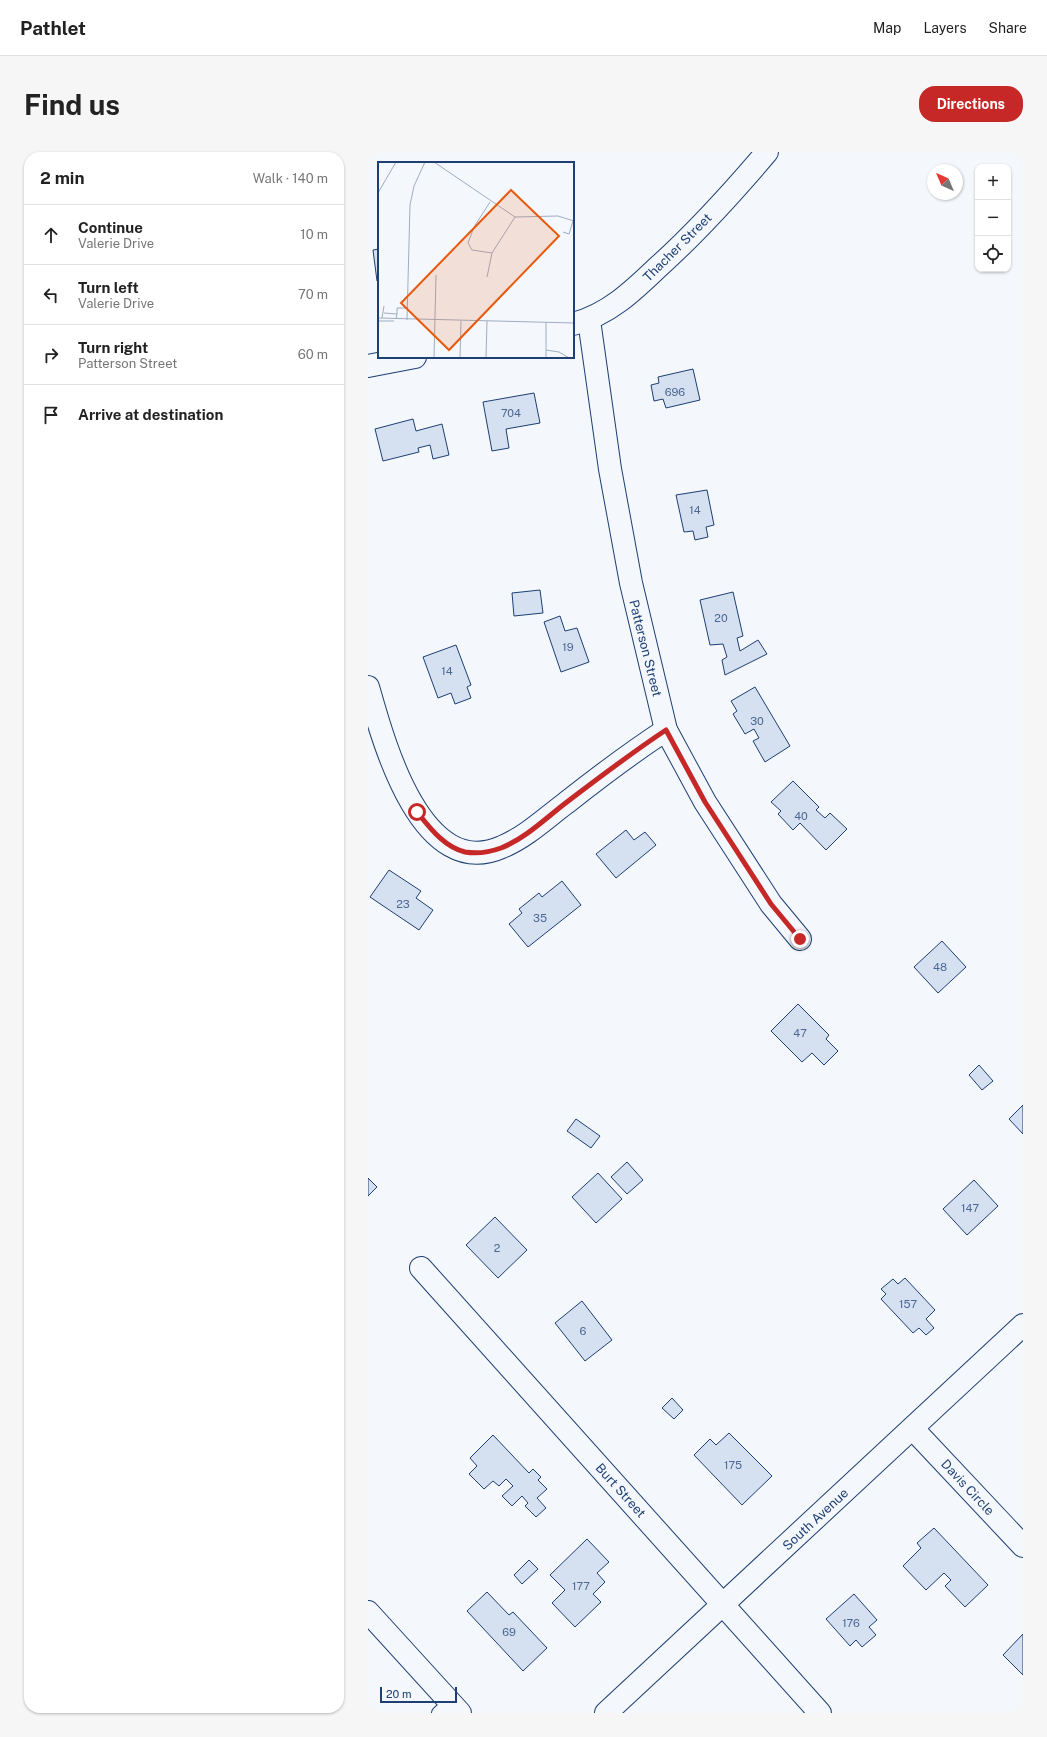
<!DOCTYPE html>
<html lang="en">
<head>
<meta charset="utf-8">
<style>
	:root { --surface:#fff; --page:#f6f6f6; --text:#222; --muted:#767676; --line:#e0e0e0; --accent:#c62828 }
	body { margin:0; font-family:"Public Sans",sans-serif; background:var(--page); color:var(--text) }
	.controls { position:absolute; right:12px; top:12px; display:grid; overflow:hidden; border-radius:8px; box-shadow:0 1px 3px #0004 }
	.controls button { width:36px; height:36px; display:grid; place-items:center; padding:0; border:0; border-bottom:1px solid var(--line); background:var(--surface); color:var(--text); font:20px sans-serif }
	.compass { position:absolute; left:559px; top:12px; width:36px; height:36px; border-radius:50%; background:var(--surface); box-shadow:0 1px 3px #0004; rotate:316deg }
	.scale { position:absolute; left:12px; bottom:10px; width:77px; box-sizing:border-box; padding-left:4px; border:2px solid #1d3f73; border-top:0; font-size:11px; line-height:14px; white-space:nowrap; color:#1d3f73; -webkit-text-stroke:3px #f4f7fb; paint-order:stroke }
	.stop { position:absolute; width:12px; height:12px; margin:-9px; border:3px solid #c62828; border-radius:50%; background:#fff }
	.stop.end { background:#c62828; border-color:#fff; box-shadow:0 1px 4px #0008 }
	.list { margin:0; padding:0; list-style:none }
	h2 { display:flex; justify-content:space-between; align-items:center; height:52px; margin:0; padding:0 16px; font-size:17px }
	h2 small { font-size:13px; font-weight:400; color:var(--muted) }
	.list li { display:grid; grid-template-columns:26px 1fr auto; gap:12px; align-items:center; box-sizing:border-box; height:60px; padding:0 16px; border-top:1px solid var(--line) }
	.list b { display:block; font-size:15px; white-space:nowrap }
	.list p { margin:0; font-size:13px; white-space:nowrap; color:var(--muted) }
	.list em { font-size:13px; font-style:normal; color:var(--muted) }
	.icon { flex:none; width:22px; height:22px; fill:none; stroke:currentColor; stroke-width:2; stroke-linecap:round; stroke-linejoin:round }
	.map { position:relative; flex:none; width:655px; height:1561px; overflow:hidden; border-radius:16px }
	header { display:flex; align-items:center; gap:24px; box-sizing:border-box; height:56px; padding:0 20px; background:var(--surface); border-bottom:1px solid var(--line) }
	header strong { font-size:19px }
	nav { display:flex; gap:22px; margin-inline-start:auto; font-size:14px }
	.intro { display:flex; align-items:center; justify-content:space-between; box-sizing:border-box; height:96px; padding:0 24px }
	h1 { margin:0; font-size:28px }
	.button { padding:10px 18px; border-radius:16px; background:var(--accent); color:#fff; font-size:14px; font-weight:700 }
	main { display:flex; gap:24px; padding:0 24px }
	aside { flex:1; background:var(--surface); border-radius:16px; box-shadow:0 1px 3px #0004 }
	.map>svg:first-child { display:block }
	.building { fill:#d5e0f0; stroke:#1d3f73 }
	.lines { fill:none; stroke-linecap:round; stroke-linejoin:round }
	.service-casing { stroke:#1d3f73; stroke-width:14 }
	.minor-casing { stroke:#1d3f73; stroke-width:24 }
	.secondary-casing { stroke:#1d3f73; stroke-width:24 }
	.trunk-casing { stroke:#1d3f73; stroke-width:24 }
	.service { stroke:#f4f7fb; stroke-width:12 }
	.minor { stroke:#f4f7fb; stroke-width:22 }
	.secondary { stroke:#f4f7fb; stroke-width:22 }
	.trunk { stroke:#f4f7fb; stroke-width:22 }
	.route { stroke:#c62828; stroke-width:5 }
	.labels { text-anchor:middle; stroke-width:3; stroke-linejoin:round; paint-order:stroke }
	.number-label { font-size:11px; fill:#4b6792 }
	.street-label { font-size:13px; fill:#1d3f73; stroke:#f4f7fb }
	.inset-road { fill:none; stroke:#9eadc5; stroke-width:1 }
	.view { fill:#e8590c; fill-opacity:0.15; stroke:#e8590c; stroke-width:2 }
	.inset-edge { fill:none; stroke:#1d3f73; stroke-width:2 }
</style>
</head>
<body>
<header>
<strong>Pathlet</strong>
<nav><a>Map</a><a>Layers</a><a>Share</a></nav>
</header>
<div class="intro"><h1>Find us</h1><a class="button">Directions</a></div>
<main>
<aside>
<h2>2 min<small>Walk · 140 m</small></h2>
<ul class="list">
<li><svg class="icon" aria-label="ahead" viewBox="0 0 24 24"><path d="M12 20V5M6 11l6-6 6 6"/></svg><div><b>Continue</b><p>Valerie Drive</p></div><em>10 m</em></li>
<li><svg class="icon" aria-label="left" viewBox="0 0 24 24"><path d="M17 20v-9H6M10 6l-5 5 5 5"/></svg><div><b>Turn left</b><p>Valerie Drive</p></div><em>70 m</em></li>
<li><svg class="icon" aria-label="right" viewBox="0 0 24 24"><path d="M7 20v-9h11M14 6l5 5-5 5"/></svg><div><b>Turn right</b><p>Patterson Street</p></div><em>60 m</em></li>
<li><svg class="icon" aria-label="arrive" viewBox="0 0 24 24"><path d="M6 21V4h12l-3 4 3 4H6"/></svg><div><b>Arrive at destination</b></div></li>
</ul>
</aside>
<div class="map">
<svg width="655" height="1561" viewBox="0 0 655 1561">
	<rect width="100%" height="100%" fill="#f4f7fb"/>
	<g class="building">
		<polygon points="11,97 11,129 9,129 5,98"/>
		<polygon points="325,217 332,248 298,256 295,247 286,249 283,233 291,231 290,225"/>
		<polygon points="166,241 172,271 138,277 141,296 124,299 115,250"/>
		<polygon points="45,267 48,279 74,272 81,303 65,307 62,293 50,296 51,300 15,309 7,277"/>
		<polygon points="339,338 346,373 338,375 340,385 327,388 325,379 316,380 308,343"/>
		<polygon points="172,438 175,461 146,464 144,441"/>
		<polygon points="365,440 375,484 369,486 372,499 390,488 399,502 357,523 354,508 359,505 355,492 342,493 332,448"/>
		<polygon points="192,464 197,479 209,476 221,510 193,520 176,470"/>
		<polygon points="88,493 103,533 99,535 103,546 87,552 83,541 70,546 55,505"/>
		<polygon points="387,535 422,594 397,610 385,589 391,586 386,577 377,582 365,562 369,559 363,549"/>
		<polygon points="425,629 451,655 448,658 457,666 462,661 479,677 458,698 432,671 425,678 410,662 413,659 403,650"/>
		<polygon points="258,678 266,688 277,680 288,693 248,726 228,702"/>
		<polygon points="21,718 53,739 48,746 65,758 51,778 2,745"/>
		<polygon points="194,729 213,753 160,795 141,772 154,761 151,757 171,741 174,745"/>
		<polygon points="574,789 598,815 570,841 546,815"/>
		<polygon points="430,852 461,883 458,887 470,899 456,913 444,901 434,910 403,879"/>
		<polygon points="611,913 625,929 614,938 601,923"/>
		<polygon points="655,953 655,982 641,967"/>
		<polygon points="208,967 232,984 223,996 199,979"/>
		<polygon points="259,1010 275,1028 259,1042 243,1025"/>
		<polygon points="230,1021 254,1047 228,1071 204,1045"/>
		<polygon points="0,1026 9,1035 0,1044"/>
		<polygon points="606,1028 630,1054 599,1083 575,1057"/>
		<polygon points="127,1065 159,1098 130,1126 98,1093"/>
		<polygon points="537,1126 567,1158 558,1167 566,1176 558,1183 551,1176 545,1181 513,1147 518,1142 513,1137 525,1127 530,1132"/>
		<polygon points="214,1149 244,1188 217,1209 187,1171"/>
		<polygon points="304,1246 315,1258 306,1267 294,1256"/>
		<polygon points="361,1281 404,1324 374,1353 326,1303 342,1287 348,1293"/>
		<polygon points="125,1283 161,1321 165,1317 173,1325 170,1328 179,1337 169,1346 178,1356 168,1365 157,1354 160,1351 154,1344 144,1354 134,1344 145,1334 138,1327 131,1334 125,1329 116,1337 101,1322 109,1314 102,1306"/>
		<polygon points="566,1376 620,1433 597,1455 577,1434 583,1428 576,1421 558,1438 535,1414 553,1396 549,1391"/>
		<polygon points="219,1387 241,1410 229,1421 237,1430 225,1442 233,1450 207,1475 184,1451 197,1438 182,1423"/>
		<polygon points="161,1408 170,1417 154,1432 146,1423"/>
		<polygon points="119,1440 141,1463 145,1460 179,1496 155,1519 99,1459"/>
		<polygon points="486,1442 509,1468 501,1475 508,1483 494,1495 488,1488 482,1494 458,1467"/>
		<polygon points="655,1482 655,1523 635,1503"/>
	</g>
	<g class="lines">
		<defs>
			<polyline id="service" points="70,1561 82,1550"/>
			<g id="minor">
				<polyline points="221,168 242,317 263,431 298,578 337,650 403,752 432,787"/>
				<path d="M205 172C240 163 265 139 290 115 329 80 365 40 399 0"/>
				<polyline points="0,214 47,205"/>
				<path d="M0 535C15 588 53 731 134 695 158 685 178 666 198 651 231 625 264 600 298 578"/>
				<polyline points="53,1116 452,1561"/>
				<polyline points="545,1277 655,1394"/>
			</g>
			<polyline id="secondary" points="0,1460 92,1561"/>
			<polyline id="trunk" points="238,1561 655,1173"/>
		</defs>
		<use href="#service" class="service-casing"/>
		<use href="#minor" class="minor-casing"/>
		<use href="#secondary" class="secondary-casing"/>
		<use href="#trunk" class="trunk-casing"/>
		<use href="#service" class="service"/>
		<use href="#minor" class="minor"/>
		<use href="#secondary" class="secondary"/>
		<use href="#trunk" class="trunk"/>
	</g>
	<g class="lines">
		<path class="route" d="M49 660C62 676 76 695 97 700 109 702 122 700 133 696 156 687 176 668 195 653 229 627 263 601 298 578L337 650 403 752 432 787"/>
	</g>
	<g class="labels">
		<g class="number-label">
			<text x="307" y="244">696</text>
			<text x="143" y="265">704</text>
			<text x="327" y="362">14</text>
			<text x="353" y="470">20</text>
			<text x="200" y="499">19</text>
			<text x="79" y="523">14</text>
			<text x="389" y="573">30</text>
			<text x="433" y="668">40</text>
			<text x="35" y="756">23</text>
			<text x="172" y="770">35</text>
			<text x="572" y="819">48</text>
			<text x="432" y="885">47</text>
			<text x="602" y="1060">147</text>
			<text x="129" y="1100">2</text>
			<text x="540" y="1156">157</text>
			<text x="215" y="1183">6</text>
			<text x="365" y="1317">175</text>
			<text x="213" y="1438">177</text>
			<text x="483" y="1475">176</text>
			<text x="141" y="1484">69</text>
		</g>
		<g class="street-label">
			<text transform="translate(309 95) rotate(-45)" y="5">Thacher Street</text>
			<text transform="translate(278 496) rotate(76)" y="5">Patterson Street</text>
			<text transform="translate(600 1335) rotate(47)" y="5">Davis Circle</text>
			<text transform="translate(253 1338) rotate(48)" y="5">Burt Street</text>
			<text transform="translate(447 1367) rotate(-43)" y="5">South Avenue</text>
		</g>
	</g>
	<g transform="translate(10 10)">
		<rect width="196" height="196" fill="#f4f7fb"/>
		<path class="inset-road" d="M56 0 137 55 180 54 196 59M0 31 18 0M112 40 96 65 90 81 94 88 114 91M185 70 191 72 195 59M109 115 114 91 137 55M6 151 19 152 18 157M19 152V146H30M0 156 196 161M4 156 6 144M29 158 32 43 36 24 47 0M0 159H16M168 188 181 190 191 196M56 196 58 113M82 196 83 159M108 196 109 159M168 196V160"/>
		<path class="view" d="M133 28 181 74 71 188 23 141Z"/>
		<rect width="196" height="196" class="inset-edge"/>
	</g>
</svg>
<div class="controls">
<button>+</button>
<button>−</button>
<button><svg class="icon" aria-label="locate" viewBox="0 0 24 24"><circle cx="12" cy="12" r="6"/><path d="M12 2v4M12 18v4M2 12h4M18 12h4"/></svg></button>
</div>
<svg class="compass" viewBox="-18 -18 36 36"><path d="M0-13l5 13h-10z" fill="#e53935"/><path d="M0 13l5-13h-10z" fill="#767676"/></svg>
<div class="scale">20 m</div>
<div class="stop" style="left:49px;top:660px"></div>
<div class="stop end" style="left:432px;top:787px"></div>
</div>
</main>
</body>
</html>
